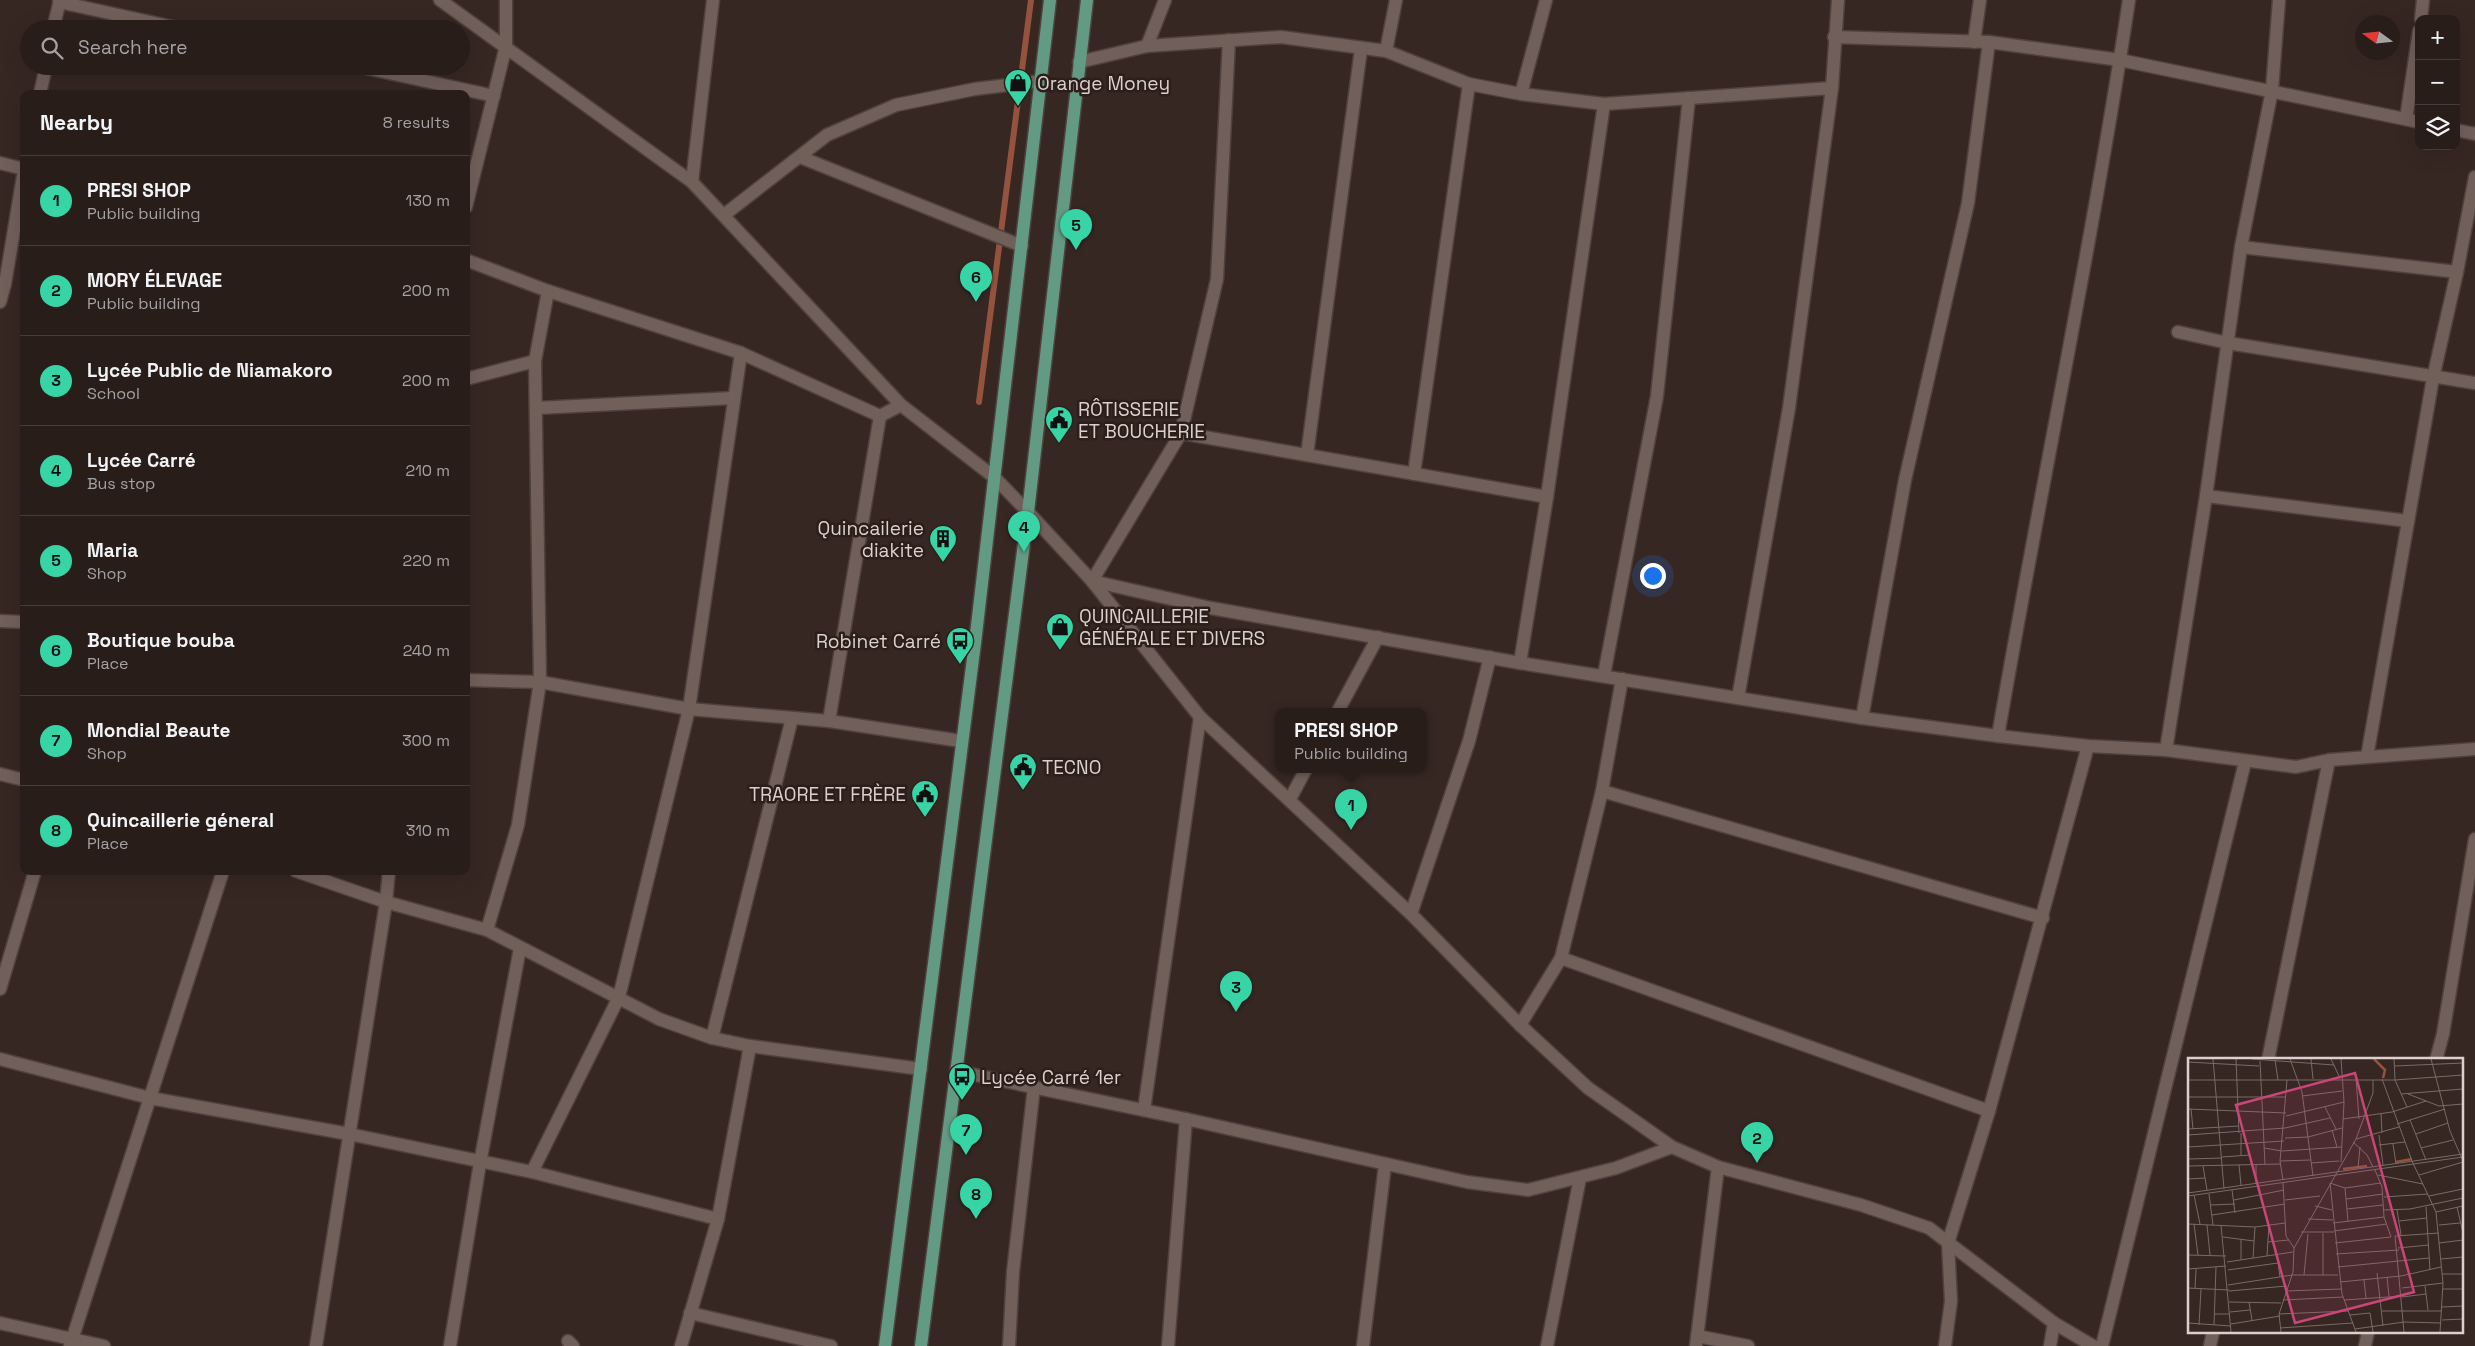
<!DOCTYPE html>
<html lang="en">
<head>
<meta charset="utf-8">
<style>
	:root { --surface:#291d1a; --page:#352a27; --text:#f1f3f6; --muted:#a5a2a2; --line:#453b39; --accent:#37d4a6 }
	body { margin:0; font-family:"Space Grotesk",sans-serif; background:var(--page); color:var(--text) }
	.controls { position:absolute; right:15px; top:15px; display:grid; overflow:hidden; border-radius:10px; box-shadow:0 5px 20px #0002 }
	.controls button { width:45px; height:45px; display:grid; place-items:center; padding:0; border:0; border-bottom:1px solid var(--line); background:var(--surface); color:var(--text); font:25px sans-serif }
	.compass { position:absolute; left:2355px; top:15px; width:45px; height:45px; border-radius:50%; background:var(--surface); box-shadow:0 5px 20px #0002; rotate:285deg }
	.you { position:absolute; left:1652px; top:575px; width:18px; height:18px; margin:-12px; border:4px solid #fff; border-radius:50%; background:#1a73e8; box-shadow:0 0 0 8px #1a73e833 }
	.badge { display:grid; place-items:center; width:32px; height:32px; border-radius:50%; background:var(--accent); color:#111; font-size:16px; font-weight:700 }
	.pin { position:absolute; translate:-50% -41px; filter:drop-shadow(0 1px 2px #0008) }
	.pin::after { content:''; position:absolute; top:26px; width:18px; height:15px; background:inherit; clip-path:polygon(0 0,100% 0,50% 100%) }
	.popup { position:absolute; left:1275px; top:708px; width:152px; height:65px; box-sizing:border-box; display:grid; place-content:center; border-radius:10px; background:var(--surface); filter:drop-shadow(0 1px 4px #0005); font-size:16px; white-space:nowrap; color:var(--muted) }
	.popup b { font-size:19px; color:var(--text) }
	.popup::after { content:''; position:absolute; left:50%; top:100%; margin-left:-10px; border:10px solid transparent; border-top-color:var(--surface) }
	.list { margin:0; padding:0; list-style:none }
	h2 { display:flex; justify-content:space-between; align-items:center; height:65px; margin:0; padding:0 20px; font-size:21px }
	h2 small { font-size:16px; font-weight:400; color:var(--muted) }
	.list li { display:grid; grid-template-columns:32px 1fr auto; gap:15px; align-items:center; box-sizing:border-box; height:90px; padding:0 20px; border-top:1px solid var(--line) }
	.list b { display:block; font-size:19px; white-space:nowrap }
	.list p { margin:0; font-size:16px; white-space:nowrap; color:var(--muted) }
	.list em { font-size:16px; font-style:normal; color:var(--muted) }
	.icon { flex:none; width:28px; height:28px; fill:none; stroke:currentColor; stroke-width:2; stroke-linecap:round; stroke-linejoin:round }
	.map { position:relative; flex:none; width:2475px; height:1346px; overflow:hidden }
	.search { position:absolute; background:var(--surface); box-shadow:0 5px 20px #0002; left:20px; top:20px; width:450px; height:55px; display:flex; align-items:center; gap:12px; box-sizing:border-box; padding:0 18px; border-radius:28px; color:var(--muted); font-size:19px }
	.panel { position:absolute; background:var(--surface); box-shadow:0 5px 20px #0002; left:20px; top:90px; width:450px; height:785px; border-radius:10px }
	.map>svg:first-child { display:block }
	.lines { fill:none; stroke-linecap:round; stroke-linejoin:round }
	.stream { stroke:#94523f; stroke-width:6 }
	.minor-casing { stroke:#4f423e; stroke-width:15 }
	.primary-casing { stroke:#4f423e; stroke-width:15 }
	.minor { stroke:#715f5a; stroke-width:12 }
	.primary { stroke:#639a83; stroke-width:12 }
	.labels { text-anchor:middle; stroke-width:5; stroke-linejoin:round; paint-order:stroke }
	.poi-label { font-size:19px; fill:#dbd0cd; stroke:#2c1e19; text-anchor:start }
	.inset-river { fill:none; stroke:#94523f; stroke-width:2.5 }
	.inset-road { fill:none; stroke:#796b67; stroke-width:1 }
	.view { fill:#c84678; fill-opacity:0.15; stroke:#c84678; stroke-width:2.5 }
	.inset-edge { fill:none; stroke:#dbd0cd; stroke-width:2.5 }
</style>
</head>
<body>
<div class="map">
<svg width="2475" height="1346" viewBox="0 0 2475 1346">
	<rect width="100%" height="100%" fill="#372723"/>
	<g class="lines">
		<polyline class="stream" points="979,402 1031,0"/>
		<defs>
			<g id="minor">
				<polyline points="440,0 692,182 901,405 994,477 1028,512 1092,581 1200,717 1411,914 1520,1025 1588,1088 1672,1147 1718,1167 1861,1205 1929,1228 2054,1323 2093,1346"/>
				<polyline points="59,2 182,29"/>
				<polyline points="2421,19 2423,0"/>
				<polyline points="53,29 60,0"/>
				<polyline points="1834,37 1989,42 2120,60 2419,122"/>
				<polyline points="1229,40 1217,279 1181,433 1092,581 1211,608 1520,663 1862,718 1998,736 2088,746 2166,750 2296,767 2329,760 2475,749"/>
				<polyline points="1974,42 1980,0"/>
				<polyline points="1147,46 1165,0"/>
				<polyline points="1386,51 1396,0"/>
				<polyline points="1079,62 1147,46 1281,37 1386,51 1469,84 1521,94 1604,104 1832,88 1789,408 1738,698"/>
				<polyline points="357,66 494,96"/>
				<polyline points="1832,88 1838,0"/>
				<polyline points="40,94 46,66"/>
				<polyline points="1521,94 1546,0"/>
				<polyline points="2406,119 2419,31"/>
				<polyline points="2456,130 2475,134"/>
				<polyline points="800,157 1022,246"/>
				<polyline points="0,163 24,169"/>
				<polyline points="692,182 713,0"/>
				<polyline points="466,207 506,46 506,0"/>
				<polyline points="724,215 827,135 896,105 975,89 1041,81"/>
				<polyline points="2241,247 2457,272"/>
				<polyline points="466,260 548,291 741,353 880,416 901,405"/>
				<polyline points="0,302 5,284 24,170"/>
				<polyline points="2178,332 2228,343 2475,383"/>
				<polyline points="466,379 535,361"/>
				<polyline points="537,408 733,398"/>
				<polyline points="1181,433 1547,497"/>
				<polyline points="1307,455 1361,49"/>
				<polyline points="1414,474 1469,84"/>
				<polyline points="2206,496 2408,521"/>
				<polyline points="0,621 24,622"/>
				<polyline points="1520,663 1547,497 1604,104"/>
				<polyline points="1604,675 1657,396 1689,98"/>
				<polyline points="466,680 540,682 689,709 829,721 961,741"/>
				<polyline points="1338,711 1378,637"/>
				<polyline points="1862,718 1905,480 1968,203 1989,42"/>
				<polyline points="829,721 880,416"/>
				<path d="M1998 736C2040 490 2092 246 2129 0"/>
				<polyline points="2166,750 2206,496 2241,247 2272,90 2279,0"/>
				<polyline points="2367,757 2433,378 2457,272 2475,177"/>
				<polyline points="0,774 24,780"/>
				<polyline points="1602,791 2043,918"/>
				<polyline points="1290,799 1306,769"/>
				<polyline points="296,871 386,902 487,930 659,1019 712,1038 750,1046 921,1069"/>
				<polyline points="1411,914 1469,741 1490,657"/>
				<polyline points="487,930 518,825 540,682 535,361 548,291"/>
				<polyline points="1561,958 1989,1111"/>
				<polyline points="0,989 35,871"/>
				<polyline points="1520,1025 1561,958 1602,791 1622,679"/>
				<polyline points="712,1038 792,718"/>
				<polyline points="0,1059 150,1098 349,1134 532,1172 718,1219"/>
				<polyline points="2268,1060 2329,760"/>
				<polyline points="2436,1060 2443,1034 2475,839"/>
				<polyline points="956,1071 1186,1119 1467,1182 1528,1190 1616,1168 1672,1147"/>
				<polyline points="1144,1110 1200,717"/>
				<polyline points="532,1172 619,997 689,709 741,353"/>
				<polyline points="690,1313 831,1346"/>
				<polyline points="0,1323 104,1346"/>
				<polyline points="1697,1336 1748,1346"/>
				<polyline points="568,1341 573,1346"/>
				<polyline points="70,1346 223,871"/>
				<polyline points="316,1346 386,902 389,871"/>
				<polyline points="450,1346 480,1163 520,948"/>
				<polyline points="681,1346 718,1219 750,1046"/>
				<polyline points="1009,1346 1013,1272 1034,1087"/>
				<polyline points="1168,1346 1186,1119"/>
				<polyline points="1363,1346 1385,1165"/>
				<polyline points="1547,1346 1580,1178"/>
				<polyline points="1696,1346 1718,1167"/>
				<polyline points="1945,1346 1951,1301 1948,1243 1989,1111 2088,746"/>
				<polyline points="2050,1346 2054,1323"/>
				<polyline points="2102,1346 2245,762"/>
				<polyline points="2210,1346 2213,1332"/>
				<polyline points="2365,1346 2368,1332"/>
			</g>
			<g id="primary">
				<polyline points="885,1346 975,643 1050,0"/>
				<polyline points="921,1346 1028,512 1087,0"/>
			</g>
		</defs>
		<use href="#minor" class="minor-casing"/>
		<use href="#primary" class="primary-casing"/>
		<use href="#minor" class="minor"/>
		<use href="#primary" class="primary"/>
	</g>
	<defs>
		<symbol id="shop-pin" viewBox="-11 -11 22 30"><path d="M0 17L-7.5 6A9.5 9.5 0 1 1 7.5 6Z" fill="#37d4a6" stroke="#2c1e19"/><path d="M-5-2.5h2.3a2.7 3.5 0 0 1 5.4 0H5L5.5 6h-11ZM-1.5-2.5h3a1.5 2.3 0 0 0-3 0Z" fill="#111"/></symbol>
		<symbol id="civic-pin" viewBox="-11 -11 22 30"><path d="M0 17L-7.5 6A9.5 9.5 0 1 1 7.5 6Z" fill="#37d4a6" stroke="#2c1e19"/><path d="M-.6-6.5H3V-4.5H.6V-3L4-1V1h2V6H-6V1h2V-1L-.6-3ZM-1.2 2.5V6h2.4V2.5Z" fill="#111"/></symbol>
		<symbol id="building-pin" viewBox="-11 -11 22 30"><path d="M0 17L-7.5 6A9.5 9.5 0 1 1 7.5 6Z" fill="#37d4a6" stroke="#2c1e19"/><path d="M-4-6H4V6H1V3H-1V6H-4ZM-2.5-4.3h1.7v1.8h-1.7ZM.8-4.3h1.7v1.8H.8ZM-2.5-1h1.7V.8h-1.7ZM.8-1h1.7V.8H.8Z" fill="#111"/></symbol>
		<symbol id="bus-pin" viewBox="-11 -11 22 30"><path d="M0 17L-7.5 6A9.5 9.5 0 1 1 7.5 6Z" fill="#37d4a6" stroke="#2c1e19"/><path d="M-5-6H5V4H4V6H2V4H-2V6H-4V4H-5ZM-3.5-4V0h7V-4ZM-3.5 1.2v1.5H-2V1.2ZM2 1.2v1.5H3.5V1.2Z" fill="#111"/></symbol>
	</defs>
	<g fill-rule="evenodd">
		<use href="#shop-pin" x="1002" y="67" width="32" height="43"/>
		<use href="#civic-pin" x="1043" y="404" width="32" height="43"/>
		<use href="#building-pin" x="927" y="523" width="32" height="43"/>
		<use href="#shop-pin" x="1044" y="611" width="32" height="43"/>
		<use href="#bus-pin" x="944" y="625" width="32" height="43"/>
		<use href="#civic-pin" x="1007" y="751" width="32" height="43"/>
		<use href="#civic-pin" x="909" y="778" width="32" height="43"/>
		<use href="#bus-pin" x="946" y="1061" width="32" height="43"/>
	</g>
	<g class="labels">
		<g class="poi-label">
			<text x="1037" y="90">Orange Money</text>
			<text x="1078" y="416">RÔTISSERIE<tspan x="1078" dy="22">ET BOUCHERIE</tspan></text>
			<text x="924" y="535" text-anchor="end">Quincailerie<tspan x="924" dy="22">diakite</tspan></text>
			<text x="1079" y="623">QUINCAILLERIE<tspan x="1079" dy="22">GÉNÉRALE ET DIVERS</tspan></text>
			<text x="941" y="648" text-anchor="end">Robinet Carré</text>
			<text x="1042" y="774">TECNO</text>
			<text x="906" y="801" text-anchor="end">TRAORE ET FRÈRE</text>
			<text x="981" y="1084">Lycée Carré 1er</text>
		</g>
	</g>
	<g transform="translate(2188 1058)">
		<rect width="275" height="275" fill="#372723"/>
		<path class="inset-river" d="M186 1 197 12 195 20M208 104 224 101M155 111 179 108"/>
		<path class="inset-road" d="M25 1 36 131M48 1 51 75M64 1 146 7M102 1 114 34 125 118M123 1 125 21M143 1 152 20M153 1 156 44 153 104M206 1 207 22 219 49M243 1 262 73 275 103M87 2 90 22M72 3 77 107M0 4 71 8M207 8 275 5M168 20 171 61M194 21 224 103 248 154 255 225 252 274M0 22H207L275 17M213 36 275 31M220 36 251 48 275 46M114 38 154 33M0 39H98M137 49 148 71M0 51 98 55M3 51 5 71M193 56 194 75M98 58 156 44M155 61 204 54 238 43M222 62 238 102M209 66 257 51M0 71 51 68M144 72 149 89M53 75V98M228 76 260 65M0 77 97 70 142 60M191 77 195 107M97 80 120 79 154 70M168 81 211 69M165 84 179 97 185 109M205 86 208 106M191 87 217 84M0 89 96 83M76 90 94 93 154 89M233 90 265 82M34 99 62 97M1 101 34 100M92 103 123 102M123 105 151 103M51 107 53 127M68 107V125M0 108 93 106M15 108 19 132M170 110 172 89M190 117 235 126M231 117 275 104M0 121 17 120M95 122 92 103 99 22M95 125 98 178 106 190M157 130 160 163M44 132 47 155M0 135 275 96M21 136 25 167M6 137 12 166M0 138 275 99M241 138 275 131M196 139 240 136M158 141 195 136M46 142 96 132M97 142 132 138M23 147 47 146M127 148 144 152M238 149 242 212M269 149 275 175M159 151 195 147M195 152 222 151 275 140M209 152 213 177M248 154 275 148M24 157 97 146M120 161 145 162M211 163 239 160M145 165 196 159M0 166 67 169 97 165M6 166 10 197M19 167 22 197M33 167 43 274M251 167 272 165M146 173 199 166M113 174H146M207 178 216 274M207 178 251 175M35 179 66 183M53 181V202M80 184 101 182M147 185 203 179 196 159 194 129 187 112M251 185 275 182M210 190 241 187M148 196 211 192M0 197 38 198M89 197 92 219M79 198 81 167M65 200 67 169M253 201 275 199M39 204 105 194M150 209 241 200M0 211 38 208M40 212 90 205M189 215 195 268M254 216H275M116 217 120 176M135 217V175M199 219 201 238M176 222 178 240M152 224 213 218 253 209M40 227 104 217H150M237 228 240 252M0 230 41 232M214 230 255 225M7 231 8 211M255 231H275M41 233 99 228M98 233 153 231M214 239 238 236M95 242 155 239M156 242 214 238M41 244 93 245M61 244 64 262M254 249 275 248M194 253H254M42 254 62 252M26 256H42M91 256 160 253M162 257 182 255 185 274M254 262 275 261M0 265 43 268M43 266 92 258M11 267 13 231M26 267 28 209M92 270 165 265M167 271 216 264 253 265M93 274 91 256 105 214 106 190 168 81 185 35V22M168 274 154 236 142 125 157 130 193 125"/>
		<path class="view" d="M167 15 226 234 107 265 48 47Z"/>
		<rect width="275" height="275" class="inset-edge"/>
	</g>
</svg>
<div class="controls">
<button>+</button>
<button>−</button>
<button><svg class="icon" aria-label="layers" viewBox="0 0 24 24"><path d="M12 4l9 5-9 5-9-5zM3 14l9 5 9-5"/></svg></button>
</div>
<svg class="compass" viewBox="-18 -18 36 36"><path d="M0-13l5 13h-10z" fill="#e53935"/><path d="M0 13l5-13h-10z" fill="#a5a2a2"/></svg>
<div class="you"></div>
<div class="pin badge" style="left:1351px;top:830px">1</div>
<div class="popup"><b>PRESI SHOP</b>Public building</div>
<div class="pin badge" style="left:1757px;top:1163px">2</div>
<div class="pin badge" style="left:1236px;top:1012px">3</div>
<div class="pin badge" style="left:1024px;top:552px">4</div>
<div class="pin badge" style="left:1076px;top:250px">5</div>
<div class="pin badge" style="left:976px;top:302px">6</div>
<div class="pin badge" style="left:966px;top:1155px">7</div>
<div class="pin badge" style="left:976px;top:1219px">8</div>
<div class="search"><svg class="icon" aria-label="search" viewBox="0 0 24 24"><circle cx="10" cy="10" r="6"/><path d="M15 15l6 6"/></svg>Search here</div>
<section class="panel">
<h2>Nearby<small>8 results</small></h2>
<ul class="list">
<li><span class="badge">1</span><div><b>PRESI SHOP</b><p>Public building</p></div><em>130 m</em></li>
<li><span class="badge">2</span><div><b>MORY ÉLEVAGE</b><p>Public building</p></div><em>200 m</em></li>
<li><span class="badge">3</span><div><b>Lycée Public de Niamakoro</b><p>School</p></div><em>200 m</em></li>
<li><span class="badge">4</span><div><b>Lycée Carré</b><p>Bus stop</p></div><em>210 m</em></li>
<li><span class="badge">5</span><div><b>Maria</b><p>Shop</p></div><em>220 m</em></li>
<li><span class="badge">6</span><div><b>Boutique bouba</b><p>Place</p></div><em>240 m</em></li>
<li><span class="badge">7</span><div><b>Mondial Beaute</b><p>Shop</p></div><em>300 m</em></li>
<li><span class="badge">8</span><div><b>Quincaillerie géneral</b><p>Place</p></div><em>310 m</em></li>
</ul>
</section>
</div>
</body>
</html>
